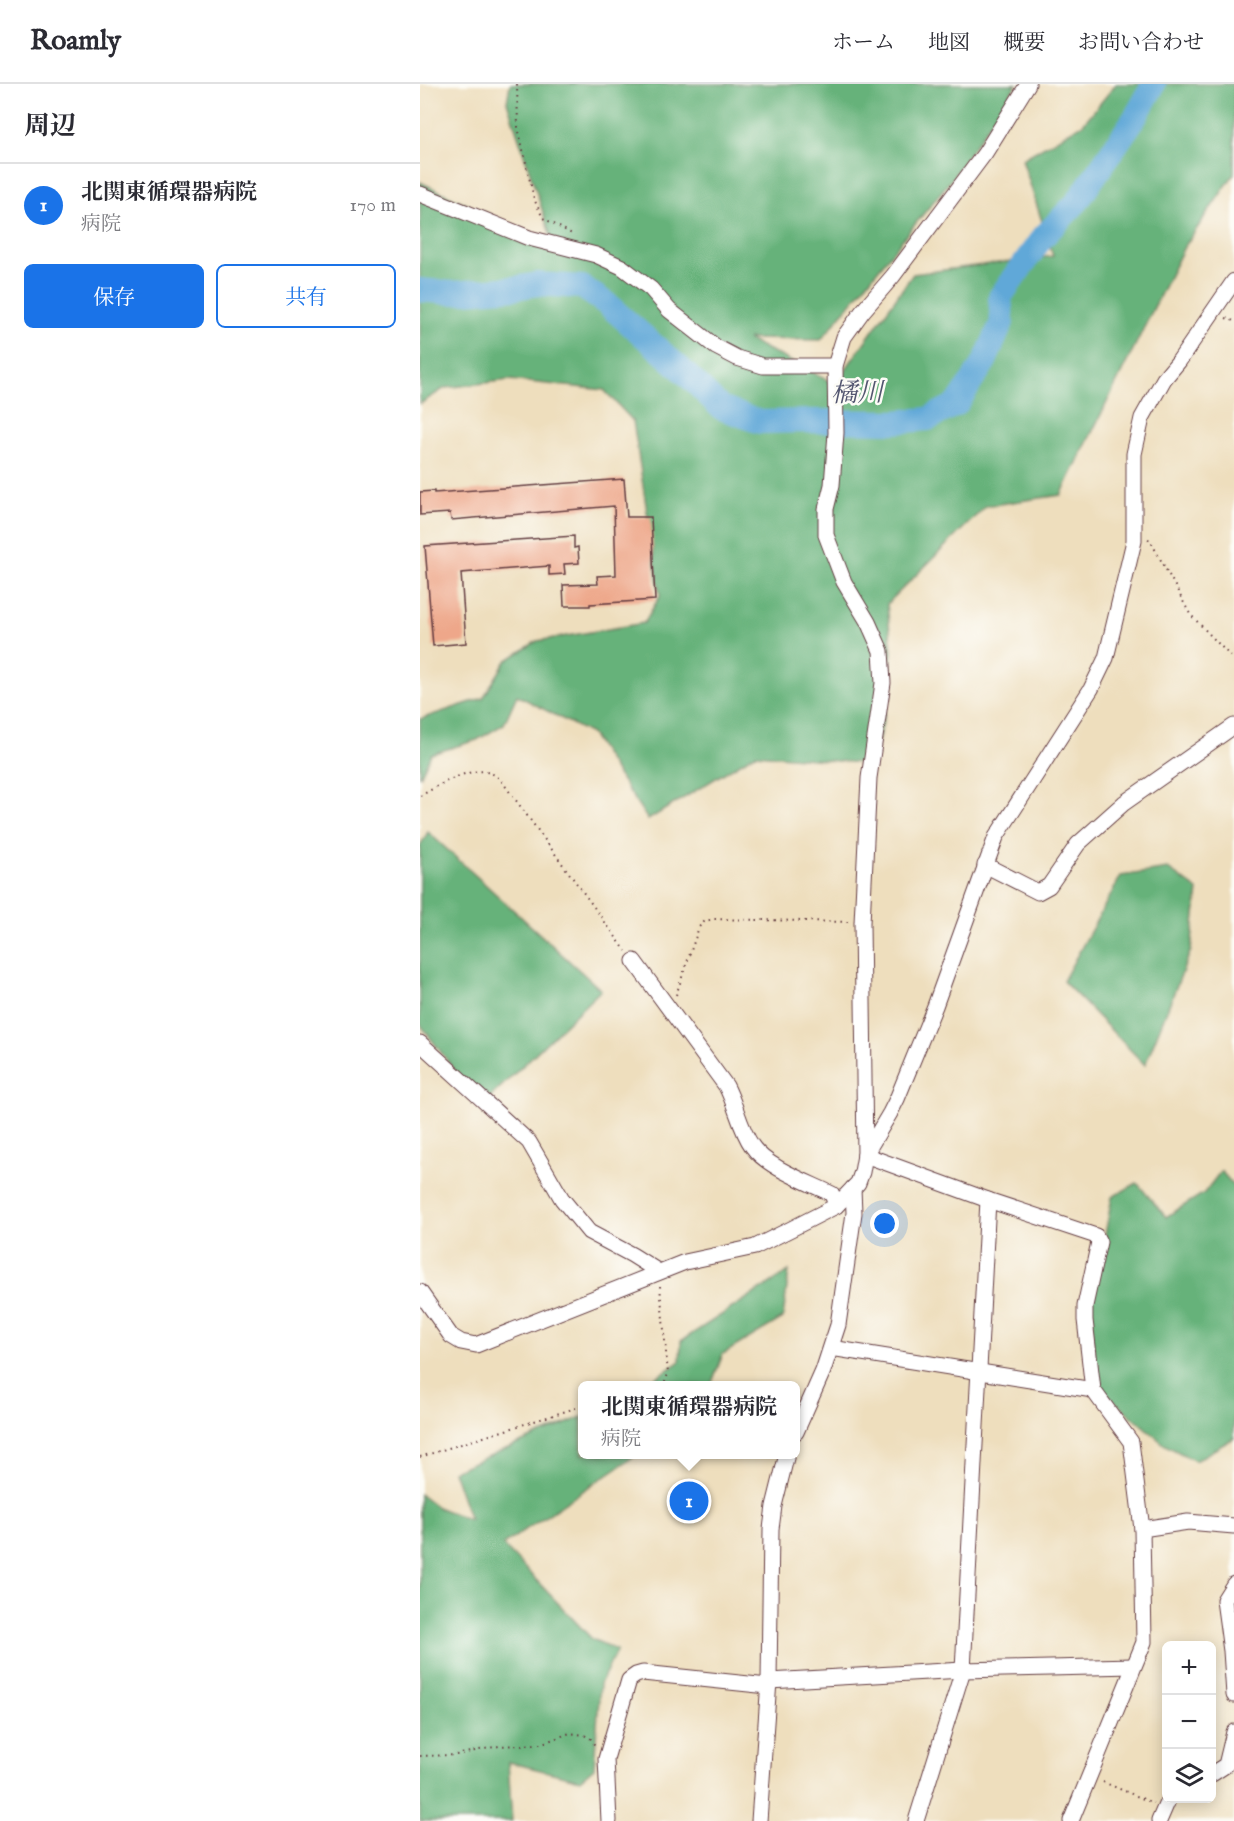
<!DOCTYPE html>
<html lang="ja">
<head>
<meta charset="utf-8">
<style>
	:root { --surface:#fff; --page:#f2f2f3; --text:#2b2b33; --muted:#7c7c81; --line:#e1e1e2; --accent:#1a73e8 }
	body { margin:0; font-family:"IM FELL English","Noto Serif JP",serif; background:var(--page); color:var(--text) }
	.controls { position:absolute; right:18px; bottom:18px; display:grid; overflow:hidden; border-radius:9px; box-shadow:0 3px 15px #0003 }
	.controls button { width:54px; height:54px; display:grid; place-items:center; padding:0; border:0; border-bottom:2px solid var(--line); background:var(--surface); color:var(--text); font:30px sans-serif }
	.you { position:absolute; left:465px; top:1140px; width:21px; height:21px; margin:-15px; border:4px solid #fff; border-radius:50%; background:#1a73e8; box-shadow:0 0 0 9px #1a73e833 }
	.badge { display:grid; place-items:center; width:39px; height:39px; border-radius:50%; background:var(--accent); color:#fff; font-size:20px; font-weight:700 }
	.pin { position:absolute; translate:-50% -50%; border:3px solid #fff; box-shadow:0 2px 6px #0006 }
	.popup { position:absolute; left:158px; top:1297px; width:222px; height:78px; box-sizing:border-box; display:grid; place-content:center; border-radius:9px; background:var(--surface); filter:drop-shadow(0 2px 4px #0005); font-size:20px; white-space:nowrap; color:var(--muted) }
	.popup b { font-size:22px; color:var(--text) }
	.popup::after { content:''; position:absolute; left:50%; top:100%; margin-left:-12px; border:12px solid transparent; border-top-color:var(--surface) }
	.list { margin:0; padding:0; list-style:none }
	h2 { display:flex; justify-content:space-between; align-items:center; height:78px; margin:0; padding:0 24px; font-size:26px }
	h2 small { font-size:20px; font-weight:400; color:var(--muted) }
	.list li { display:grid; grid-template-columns:39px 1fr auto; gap:18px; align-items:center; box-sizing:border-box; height:84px; padding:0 24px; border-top:2px solid var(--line) }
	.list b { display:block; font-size:22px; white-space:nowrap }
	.list p { margin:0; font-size:20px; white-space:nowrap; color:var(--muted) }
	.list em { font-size:20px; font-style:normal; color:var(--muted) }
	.actions { display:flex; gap:12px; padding:18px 24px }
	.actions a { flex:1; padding:14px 0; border:2px solid var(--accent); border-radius:9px; text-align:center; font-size:21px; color:var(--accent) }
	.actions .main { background:var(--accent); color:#fff }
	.icon { flex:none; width:33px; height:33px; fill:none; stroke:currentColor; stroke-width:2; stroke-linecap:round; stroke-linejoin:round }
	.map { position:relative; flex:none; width:814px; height:1737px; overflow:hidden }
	header { display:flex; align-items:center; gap:36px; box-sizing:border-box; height:84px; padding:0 30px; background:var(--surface); border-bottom:2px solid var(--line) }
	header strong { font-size:28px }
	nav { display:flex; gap:33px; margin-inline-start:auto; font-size:21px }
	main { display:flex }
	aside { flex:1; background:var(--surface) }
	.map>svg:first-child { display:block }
	.forest { fill:#66b27a; stroke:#586852; stroke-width:1.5 }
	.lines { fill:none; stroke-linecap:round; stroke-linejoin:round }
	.river { stroke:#61a8d8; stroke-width:24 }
	.building { fill:#eea78a }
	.street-casing { stroke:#633c41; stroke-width:17 }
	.path { stroke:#633c41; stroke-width:2; stroke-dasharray:1.5 4.5; stroke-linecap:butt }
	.street { stroke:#fff; stroke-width:15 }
	.labels { text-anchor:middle; stroke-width:5; stroke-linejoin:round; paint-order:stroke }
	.water-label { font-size:26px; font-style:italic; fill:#535670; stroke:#fdfcf7 }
</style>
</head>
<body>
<header>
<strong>Roamly</strong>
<nav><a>ホーム</a><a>地図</a><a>概要</a><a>お問い合わせ</a></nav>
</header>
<main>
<aside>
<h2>周辺<small></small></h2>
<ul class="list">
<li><span class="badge">1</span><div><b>北関東循環器病院</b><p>病院</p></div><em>170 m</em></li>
</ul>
<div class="actions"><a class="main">保存</a><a>共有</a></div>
</aside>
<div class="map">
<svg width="814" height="1737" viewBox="0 0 814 1737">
	<rect width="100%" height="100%" fill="#fdfcf7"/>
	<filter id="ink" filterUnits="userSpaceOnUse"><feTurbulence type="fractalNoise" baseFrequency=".0167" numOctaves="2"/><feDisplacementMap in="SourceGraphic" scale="12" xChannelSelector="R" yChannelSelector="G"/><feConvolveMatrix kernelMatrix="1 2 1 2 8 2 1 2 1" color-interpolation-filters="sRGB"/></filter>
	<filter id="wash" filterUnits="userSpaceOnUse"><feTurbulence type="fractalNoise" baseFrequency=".008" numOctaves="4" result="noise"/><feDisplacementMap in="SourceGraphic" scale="24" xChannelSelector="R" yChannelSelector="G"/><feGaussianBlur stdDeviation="1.35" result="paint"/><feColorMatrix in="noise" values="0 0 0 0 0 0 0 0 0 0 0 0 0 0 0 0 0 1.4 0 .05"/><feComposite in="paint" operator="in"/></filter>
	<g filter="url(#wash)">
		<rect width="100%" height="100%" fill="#eedebd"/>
		<g class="forest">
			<polygon points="90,0 597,0 531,96 401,256 327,255 415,300 493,190 633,172 602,75 663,40 696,0 814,0 814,90 763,165 641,411 566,422 467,520 472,568 464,634 452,680 335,670 228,736 171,650 97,611 84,640 57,656 11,670 0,693 0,635 63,614 86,577 117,557 224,539 240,512 213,337 184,306 89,296 25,304 0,320 0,98 164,175 131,153 87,18"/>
			<polygon points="8,748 181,906 61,1022 0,940 0,762"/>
			<polygon points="748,785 778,806 771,866 725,981 643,897 701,792"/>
			<polygon points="801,1087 814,1102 814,1354 775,1377 745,1361 678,1303 669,1223 681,1172 692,1113 717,1099 746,1133 784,1109"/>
			<polygon points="369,1187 363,1234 303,1270 291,1301 225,1301 260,1277 261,1257"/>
			<polygon points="162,1333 162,1370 216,1371 83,1461 172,1555 197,1566 180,1600 174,1684 160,1696 88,1678 92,1737 0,1737 0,1410 17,1423 50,1436 33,1387"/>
		</g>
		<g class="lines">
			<polyline class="river" points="0,206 32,209 95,204 118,200 162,203 187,220 260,284 301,324 340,338 393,337 474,338 508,335 537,320 565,277 582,238 580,213 622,154 657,118 716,32 734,0"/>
		</g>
		<g id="blocks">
			<g class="building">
				<polygon points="204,395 207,433 231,433 235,516 170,520 170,522 144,522 143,501 178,500 177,492 196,491 194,422 31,436 30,429 0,431 0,408 14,407 14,409"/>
				<polygon points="154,452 154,464 158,463 159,479 144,480 145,490 129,491 129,482 41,489 46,559 13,562 5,462"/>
			</g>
		</g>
	</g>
	<g filter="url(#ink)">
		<use href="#blocks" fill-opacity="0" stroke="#633c41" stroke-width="1.5"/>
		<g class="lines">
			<defs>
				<g id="street">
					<polyline points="0,110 109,154 176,171 202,183 231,205 249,226 296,263 317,274 343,282 415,282"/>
					<polyline points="565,781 618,808 629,802 658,760 704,719 814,642"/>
					<path d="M214 877 306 1002C316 1021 320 1045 332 1062 347 1084 388 1098 412 1110L416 1122"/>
					<polyline points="0,959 109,1058 142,1115 169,1148 212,1171 239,1188"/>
					<polyline points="445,1071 470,1029 477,1015 515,922 576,753 671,605 686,574 714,457 714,370 722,334 744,295 759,277 814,197"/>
					<polyline points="445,1071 568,1116 676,1152 679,1158 665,1222 665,1236 673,1306 711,1358 722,1445 724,1558 651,1737"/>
					<polyline points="0,1208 31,1252 41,1258 56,1261 265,1178 335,1163 371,1145 416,1122 438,1099 442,1088 445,1071 442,839 449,694 463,599 461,567 448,538 424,498 406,451 406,425 412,401 416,349 415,282 424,253 442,228 473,192 565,69 608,0"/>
					<polyline points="411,1264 673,1306"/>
					<polyline points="376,1348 403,1287 418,1241 434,1129 433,1104"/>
					<polyline points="722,1445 768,1438 814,1442"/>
					<polyline points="814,1500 804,1516 811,1567 814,1611"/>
					<polyline points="349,1597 543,1586 713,1582"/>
					<polyline points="792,1690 806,1681 814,1648"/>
					<polyline points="189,1737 186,1675 209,1596 216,1591 223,1589 348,1602"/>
					<polyline points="339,1737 349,1597 351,1445 354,1422 367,1370"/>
					<polyline points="496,1737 543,1586 568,1116"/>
					<polyline points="739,1737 749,1714"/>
				</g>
			</defs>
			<use href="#street" class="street-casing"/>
			<g class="path">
				<polyline points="97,0 98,43 114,115 123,134 152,150"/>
				<polyline points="806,234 814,237"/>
				<polyline points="728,455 730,456 770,530 814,576"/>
				<path d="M0 712C19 702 55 677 76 692 83 697 89 708 95 715L206 867"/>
				<polyline points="256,911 279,843 285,837 294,835 430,838"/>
				<polyline points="240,1202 248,1290 245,1298 240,1302"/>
				<polyline points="0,1373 162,1322"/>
				<polyline points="0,1672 36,1671 79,1662 120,1660 150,1649 164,1651 171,1655 175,1662"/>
				<polyline points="683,1698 733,1719"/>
			</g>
			<use href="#street" class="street"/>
		</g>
	</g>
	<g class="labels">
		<g class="water-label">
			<text transform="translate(437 308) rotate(-1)" y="9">橘川</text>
		</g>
	</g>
</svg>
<div class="controls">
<button>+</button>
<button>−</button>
<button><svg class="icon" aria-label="layers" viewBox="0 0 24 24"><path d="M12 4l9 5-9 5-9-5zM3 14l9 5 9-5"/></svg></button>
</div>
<div class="you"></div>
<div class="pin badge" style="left:269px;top:1417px">1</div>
<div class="popup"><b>北関東循環器病院</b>病院</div>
</div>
</main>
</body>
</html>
